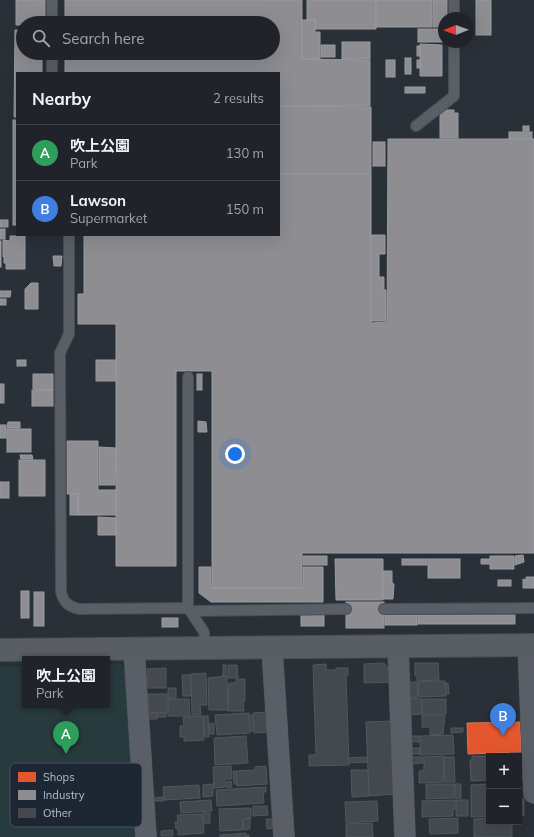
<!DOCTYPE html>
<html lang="en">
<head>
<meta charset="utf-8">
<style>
	:root { --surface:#20242a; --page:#2d3036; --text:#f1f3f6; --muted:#a2a4a8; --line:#3d4147; --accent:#8bbbb9 }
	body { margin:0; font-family:Mulish,"Noto Sans JP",sans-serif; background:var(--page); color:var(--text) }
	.controls { position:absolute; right:12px; bottom:12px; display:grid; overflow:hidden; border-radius:0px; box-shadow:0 4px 16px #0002 }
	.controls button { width:36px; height:36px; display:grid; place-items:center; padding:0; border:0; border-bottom:1px solid var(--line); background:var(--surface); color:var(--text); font:20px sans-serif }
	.compass { position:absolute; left:438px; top:12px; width:36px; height:36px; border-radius:50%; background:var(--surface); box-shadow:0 4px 16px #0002; rotate:269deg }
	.you { position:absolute; left:235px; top:454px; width:14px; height:14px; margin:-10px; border:3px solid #fff; border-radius:50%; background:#1a73e8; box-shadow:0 0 0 6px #1a73e833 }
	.badge { display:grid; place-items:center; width:26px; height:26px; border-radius:50%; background:var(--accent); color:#fff; font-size:13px; font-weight:700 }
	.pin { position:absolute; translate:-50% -33px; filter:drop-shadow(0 1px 2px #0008) }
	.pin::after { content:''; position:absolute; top:21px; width:14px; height:12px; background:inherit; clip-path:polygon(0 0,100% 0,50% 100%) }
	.popup { position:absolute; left:22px; top:656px; width:88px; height:52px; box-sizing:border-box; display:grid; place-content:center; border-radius:0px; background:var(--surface); filter:drop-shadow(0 1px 3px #0005); font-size:13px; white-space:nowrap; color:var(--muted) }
	.popup b { font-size:15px; color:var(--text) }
	.popup::after { content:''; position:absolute; left:50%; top:100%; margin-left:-8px; border:8px solid transparent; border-top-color:var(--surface) }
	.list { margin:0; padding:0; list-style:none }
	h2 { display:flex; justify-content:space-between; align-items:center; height:52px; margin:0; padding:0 16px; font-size:17px }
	h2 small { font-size:13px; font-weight:400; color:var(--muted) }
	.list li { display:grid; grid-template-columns:26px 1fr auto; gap:12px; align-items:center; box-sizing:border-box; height:56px; padding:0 16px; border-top:1px solid var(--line) }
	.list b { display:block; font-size:15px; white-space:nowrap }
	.list p { margin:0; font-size:13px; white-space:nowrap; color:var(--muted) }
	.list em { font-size:13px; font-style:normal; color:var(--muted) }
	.icon { flex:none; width:22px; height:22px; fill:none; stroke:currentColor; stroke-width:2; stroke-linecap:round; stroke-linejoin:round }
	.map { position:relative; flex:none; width:534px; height:837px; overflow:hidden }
	.search { position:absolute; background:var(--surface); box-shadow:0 4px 16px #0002; left:16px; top:16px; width:264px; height:44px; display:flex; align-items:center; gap:10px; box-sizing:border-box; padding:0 14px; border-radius:22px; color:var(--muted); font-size:15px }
	.panel { position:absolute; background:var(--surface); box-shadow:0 4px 16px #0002; left:16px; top:72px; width:264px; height:164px; border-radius:0px }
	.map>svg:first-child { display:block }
	.green { fill:#273a3e }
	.shops { fill:#e4572e; stroke:#d6755c }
	.industry { fill:#8d8d92; stroke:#999ba2 }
	.building { fill:#444950; stroke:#52575f }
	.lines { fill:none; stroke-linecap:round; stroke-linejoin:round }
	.lane-casing { stroke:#484c53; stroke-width:12 }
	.street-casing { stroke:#484c53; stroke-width:22 }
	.secondary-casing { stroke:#484c53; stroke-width:24 }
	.lane { stroke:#5a5e66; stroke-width:10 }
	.street { stroke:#5a5e66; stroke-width:21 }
	.secondary { stroke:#595d64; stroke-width:22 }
	.key { fill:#1d2633; stroke:#4a5360; stroke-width:1 }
	.key-label { font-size:11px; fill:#b4bcc9 }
</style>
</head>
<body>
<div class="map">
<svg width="534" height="837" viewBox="0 0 534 837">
	<rect width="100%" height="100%" fill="#2a3038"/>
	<polygon class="green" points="121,664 127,671 138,837 0,837 0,667 25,666 25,705 107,705 107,665"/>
	<polygon class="shops" points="520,722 521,752 468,754 467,723"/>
	<g class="industry">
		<polygon points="16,0 45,0 45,23 23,23 23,25 16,25"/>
		<polygon points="65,0 302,0 302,59 370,60 370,106 279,106 279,73 65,73 65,53 273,53 273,23 65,23"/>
		<polygon points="307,0 376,0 376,29 315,29 315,20 307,20"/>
		<rect x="376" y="0" width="56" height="27"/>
		<polygon points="433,0 447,0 447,18 444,18 444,27 433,27"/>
		<rect x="476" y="0" width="15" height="35"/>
		<polygon points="302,20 315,20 315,32 320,32 320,59 302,59"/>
		<rect x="418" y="29" width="24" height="13"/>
		<polygon points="15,30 23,30 23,53 42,53 42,73 17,73 17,117 14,117"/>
		<rect x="342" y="42" width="28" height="17"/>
		<polygon points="420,44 442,45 442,76 420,76"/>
		<rect x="321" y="45" width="14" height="12"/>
		<rect x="417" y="46" width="3" height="10"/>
		<rect x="405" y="58" width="6" height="16"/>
		<rect x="386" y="60" width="9" height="17"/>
		<rect x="417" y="60" width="3" height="8"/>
		<rect x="405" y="87" width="20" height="6"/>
		<polygon points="279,106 371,107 371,174 279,174"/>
		<polygon points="440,110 454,110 454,113 458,113 458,138 440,138"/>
		<rect x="13" y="120" width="4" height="105"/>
		<rect x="523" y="126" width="6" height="5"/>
		<rect x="509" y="132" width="23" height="7"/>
		<polygon points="388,139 534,139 534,553 302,553 302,588 212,588 212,371 176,371 176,566 116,566 116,324 78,324 78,294 84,294 84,235 279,235 279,174 371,174 371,323 387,322"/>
		<rect x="373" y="142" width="12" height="24"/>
		<rect x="0" y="220" width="8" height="7"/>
		<rect x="0" y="229" width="5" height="10"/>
		<polygon points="371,235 385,235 385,254 379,254 379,277 384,277 384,290 386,290 386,321 371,321"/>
		<polygon points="10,236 25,236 25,269 6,269 6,263 4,263 4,257 3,257 3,240 10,241"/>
		<rect x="0" y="241" width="1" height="26"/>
		<polygon points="53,256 62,256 61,266 54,266"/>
		<polygon points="31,283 38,283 38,309 25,309 25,289"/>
		<polygon points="0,291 11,291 10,297 0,297"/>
		<rect x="0" y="299" width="6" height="6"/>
		<rect x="17" y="360" width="9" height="6"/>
		<rect x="96" y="360" width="20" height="21"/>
		<polygon points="33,374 53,374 53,390 33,389"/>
		<rect x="197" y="374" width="5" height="16"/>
		<rect x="0" y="384" width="4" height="19"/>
		<rect x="32" y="390" width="21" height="16"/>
		<polygon points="198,421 206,422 207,432 198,432"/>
		<polygon points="8,422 20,422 20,428 7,428"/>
		<rect x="0" y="425" width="6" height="13"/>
		<rect x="7" y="429" width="24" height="23"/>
		<polygon points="67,441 98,441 98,490 116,490 116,515 78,515 78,494 67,494"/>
		<polygon points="99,447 116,448 115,485 99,485"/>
		<polygon points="20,455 32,455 33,459 21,459"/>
		<rect x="19" y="460" width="26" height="36"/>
		<rect x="0" y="482" width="9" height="16"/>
		<rect x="70" y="494" width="8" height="21"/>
		<polygon points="98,517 116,518 116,535 98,535"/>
		<polygon points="523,555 524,562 515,565 515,556"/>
		<rect x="303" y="556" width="24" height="9"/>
		<polygon points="490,556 514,556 514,569 490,569 490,564 481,564 481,559 490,559"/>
		<polygon points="335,559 383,559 383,600 336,600"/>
		<rect x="402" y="559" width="25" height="6"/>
		<rect x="428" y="559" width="32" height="19"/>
		<polygon points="199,567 211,567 211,588 303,588 303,567 323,567 323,602 211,602 199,593"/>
		<polygon points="383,571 392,571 392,583 394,584 393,599 383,599"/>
		<polygon points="526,577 534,577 534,588 523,588 523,579 526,580"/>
		<rect x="498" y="580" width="13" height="6"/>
		<rect x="21" y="591" width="8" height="27"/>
		<rect x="34" y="592" width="10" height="34"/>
		<rect x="346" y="602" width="38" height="26"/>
		<rect x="301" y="615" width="23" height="11"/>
		<rect x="385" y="615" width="32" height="10"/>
		<rect x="418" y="615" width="97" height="9"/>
		<rect x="162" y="618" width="16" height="9"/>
	</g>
	<g class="building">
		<polygon points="384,663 390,670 390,682 364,683 364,664"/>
		<polygon points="415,663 438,663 439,680 417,681 417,676 415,676"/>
		<polygon points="326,664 326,670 336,670 336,668 348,668 348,675 346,675 349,765 309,766 309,755 316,755 313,665"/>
		<rect x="223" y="665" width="3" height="11"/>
		<polygon points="228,665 237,665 238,678 228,678"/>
		<polygon points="166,668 166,688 148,688 147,669"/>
		<polygon points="206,673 207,705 200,705 201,715 192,715 191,674"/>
		<polygon points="182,675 190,675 191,696 183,696"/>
		<polygon points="227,676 228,710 209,710 208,678"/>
		<polygon points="236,679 245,679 245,701 243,701 244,711 228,711 229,683 236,683"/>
		<polygon points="431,681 445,681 446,696 419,697 418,682"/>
		<polygon points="408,682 417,682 418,698 408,698"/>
		<polygon points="448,683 449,694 446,694 445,684"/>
		<rect x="168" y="688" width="8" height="11"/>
		<polygon points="148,694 167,694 167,713 149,713"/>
		<polygon points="168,699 189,699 190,716 168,716"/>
		<polygon points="409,699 421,699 422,714 409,715"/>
		<rect x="422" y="699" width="24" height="15"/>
		<polygon points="266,712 267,732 254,733 253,713"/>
		<polygon points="147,713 156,713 157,719 147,719"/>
		<rect x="157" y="713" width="9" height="4"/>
		<polygon points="249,713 250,733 217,735 215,715"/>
		<polygon points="249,715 253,715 254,731 250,731"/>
		<polygon points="422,715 443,715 445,716 443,734 430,735 430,727 422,727"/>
		<polygon points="203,716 204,740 184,741 184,737 180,737 180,726 184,726 183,717"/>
		<polygon points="203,716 208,716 209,737 205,737"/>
		<polygon points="391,721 395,794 369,796 366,722"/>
		<polygon points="214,723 214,734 210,734 209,724"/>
		<polygon points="451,728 463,728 463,732 451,733"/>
		<polygon points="453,735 454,754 420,755 420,736"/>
		<polygon points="246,736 248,763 215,765 214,738"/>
		<rect x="411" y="736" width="8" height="6"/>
		<rect x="411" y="748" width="9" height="6"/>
		<polygon points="509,753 522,753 522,765 519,765 519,756 509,756"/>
		<polygon points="444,756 444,782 419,783 419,771 424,770 424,757"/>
		<polygon points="472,756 489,756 489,780 471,781 470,760 472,760"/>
		<polygon points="367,757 368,762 349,763 349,758"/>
		<polygon points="411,757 423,757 423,763 411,764"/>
		<polygon points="444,757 454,757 455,782 445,782"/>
		<polygon points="231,766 232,779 225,779 225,787 214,788 213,767"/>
		<polygon points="266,766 267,784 237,786 236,771 255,770 255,767"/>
		<polygon points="519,768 522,768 523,780 519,780"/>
		<polygon points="351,770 368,770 369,796 352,797"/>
		<polygon points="233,771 236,771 237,784 234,784"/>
		<polygon points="231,781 232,787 227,788 226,782"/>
		<polygon points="213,784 213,796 203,797 203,785"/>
		<polygon points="426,784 454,784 454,798 426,799"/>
		<rect x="455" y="784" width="6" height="14"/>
		<polygon points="489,784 489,816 471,817 471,785"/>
		<polygon points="199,785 200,798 164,800 163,787"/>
		<polygon points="266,787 266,792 263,792 264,803 217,806 216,790"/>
		<polygon points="163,797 163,801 154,801 154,798"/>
		<rect x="519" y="799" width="5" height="16"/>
		<polygon points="211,800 212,811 181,813 180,802"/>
		<polygon points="455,800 455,809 453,809 453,816 422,817 422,801"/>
		<rect x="456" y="800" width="12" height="16"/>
		<polygon points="377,801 378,821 346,823 345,802"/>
		<polygon points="253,806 267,806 268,815 253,816"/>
		<polygon points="251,808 251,818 243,819 243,830 220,831 219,809"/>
		<polygon points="202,813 210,813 210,823 204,823"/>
		<polygon points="201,814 201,817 203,817 204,833 178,835 178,829 176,829 175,822 178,822 177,815"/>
		<polygon points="250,818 250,829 244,830 243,819"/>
		<polygon points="458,818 458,833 430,834 429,819"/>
		<polygon points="489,818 489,822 512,822 512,837 474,837 474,819"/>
		<polygon points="266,819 273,819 274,828 267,829"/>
		<polygon points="372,823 373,837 346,837 346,824"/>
		<polygon points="173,830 173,836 161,836 161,831"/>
		<polygon points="246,833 246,835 249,835 249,837 220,837 220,835"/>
	</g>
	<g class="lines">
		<defs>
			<g id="lane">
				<polyline points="454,0 454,18"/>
				<polyline points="52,23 52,0"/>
				<polyline points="52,73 52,53"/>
				<polyline points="416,126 454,96 454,42"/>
				<path d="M69 235V334L60 353 61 592C64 603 68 606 79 609L188 608 204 632 205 648"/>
				<polyline points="188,377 188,608"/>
				<polyline points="384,609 534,608"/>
				<polyline points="191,611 346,609"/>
			</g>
			<g id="street">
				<polyline points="528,645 534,793"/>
				<polyline points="398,646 405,837"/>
				<polyline points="272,648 284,837"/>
				<polyline points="134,649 146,837"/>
			</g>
			<polyline id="secondary" points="0,650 534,645"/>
		</defs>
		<use href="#lane" class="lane-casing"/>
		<use href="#street" class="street-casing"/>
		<use href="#secondary" class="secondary-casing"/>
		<use href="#lane" class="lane"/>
		<use href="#street" class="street"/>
		<use href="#secondary" class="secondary"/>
	</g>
	<rect x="10" y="763" width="132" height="64" rx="6" class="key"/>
	<rect x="18" y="772" width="18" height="10" fill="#e4572e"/>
	<rect x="18" y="790" width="18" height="10" fill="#8d8d92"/>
	<rect x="18" y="808" width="18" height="10" fill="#444950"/>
	<g class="key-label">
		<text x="43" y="781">Shops</text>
		<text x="43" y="799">Industry</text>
		<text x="43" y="817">Other</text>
	</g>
</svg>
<div class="controls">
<button>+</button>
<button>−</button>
</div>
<svg class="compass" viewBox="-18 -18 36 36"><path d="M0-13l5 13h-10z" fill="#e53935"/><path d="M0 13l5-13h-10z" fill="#a2a4a8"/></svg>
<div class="you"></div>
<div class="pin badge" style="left:66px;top:754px;background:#2e9e5b">A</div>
<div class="popup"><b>吹上公園</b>Park</div>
<div class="pin badge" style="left:503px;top:736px;background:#3f7fe0">B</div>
<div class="search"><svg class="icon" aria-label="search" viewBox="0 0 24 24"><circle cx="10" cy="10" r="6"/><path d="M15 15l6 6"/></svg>Search here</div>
<section class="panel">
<h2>Nearby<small>2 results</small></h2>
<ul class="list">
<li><span class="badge" style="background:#2e9e5b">A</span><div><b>吹上公園</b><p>Park</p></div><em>130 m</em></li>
<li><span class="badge" style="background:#3f7fe0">B</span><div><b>Lawson</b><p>Supermarket</p></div><em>150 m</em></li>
</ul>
</section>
</div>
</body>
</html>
